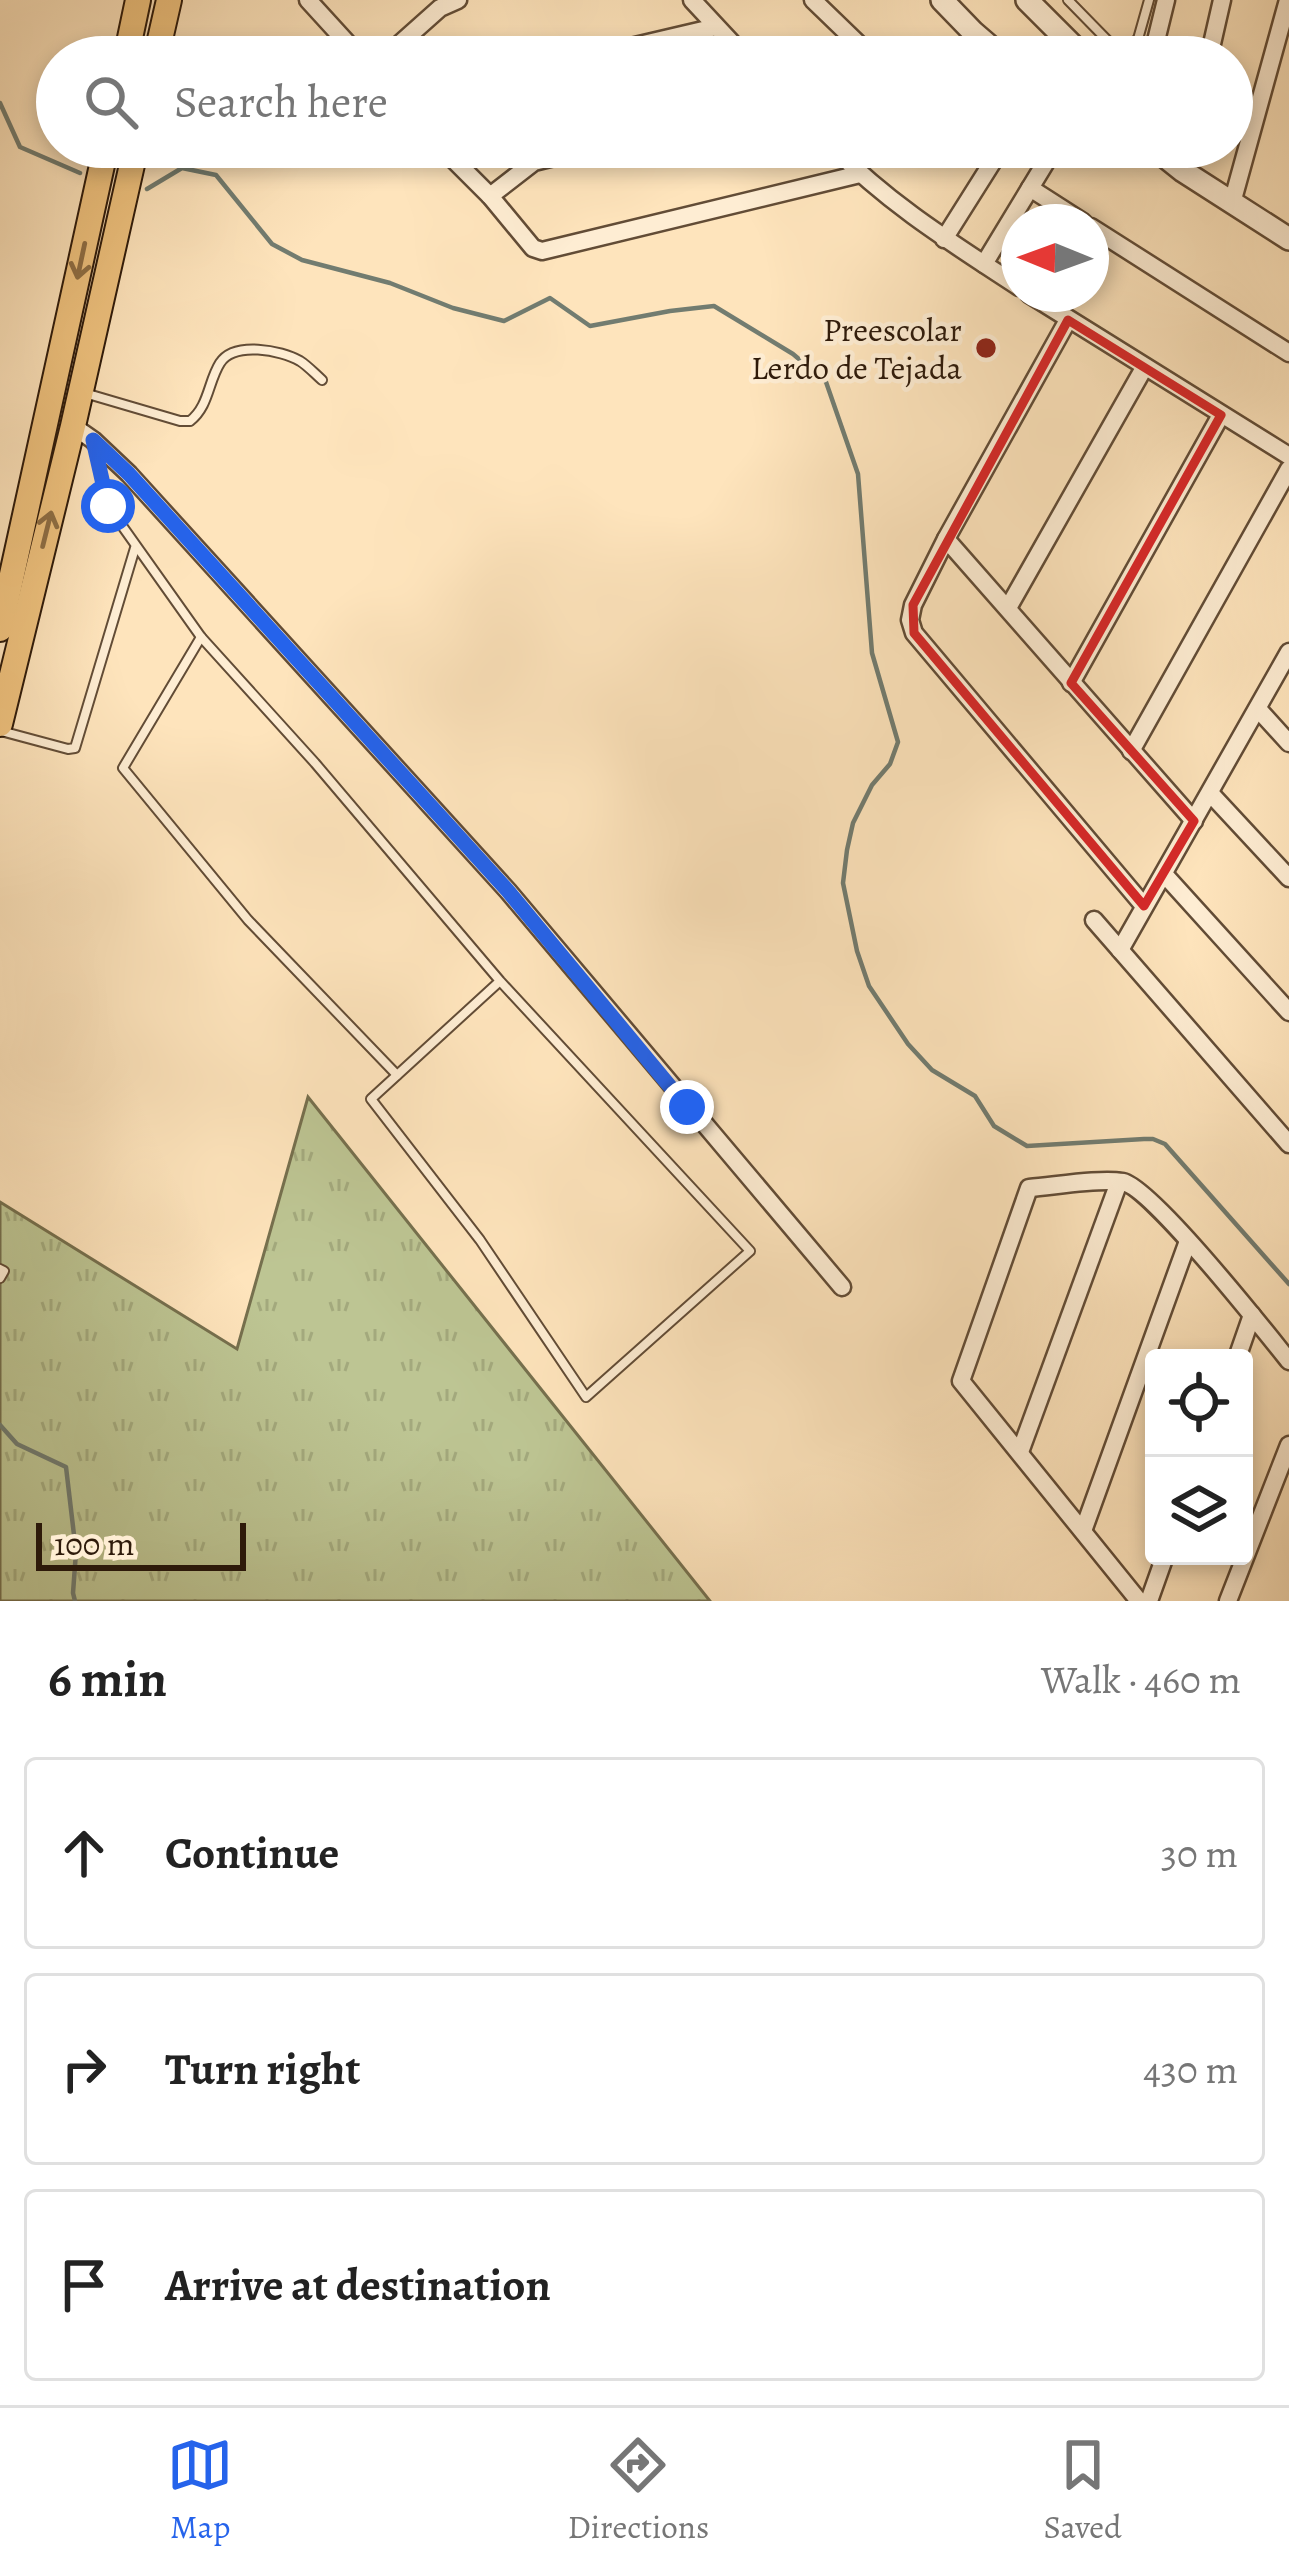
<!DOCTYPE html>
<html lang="en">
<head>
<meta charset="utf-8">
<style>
	:root { --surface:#fff; --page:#f6f6f6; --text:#222; --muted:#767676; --line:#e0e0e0; --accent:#2563eb }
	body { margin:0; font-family:Alegreya,serif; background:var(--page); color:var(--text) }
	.controls { position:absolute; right:36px; bottom:36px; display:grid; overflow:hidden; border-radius:12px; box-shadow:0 6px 18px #0003 }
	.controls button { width:108px; height:108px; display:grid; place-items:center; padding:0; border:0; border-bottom:3px solid var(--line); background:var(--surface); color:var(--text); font:60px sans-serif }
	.compass { position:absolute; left:1001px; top:204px; width:108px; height:108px; border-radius:50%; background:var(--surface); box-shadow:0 6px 18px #0003; rotate:271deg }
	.scale { position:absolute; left:36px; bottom:30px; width:210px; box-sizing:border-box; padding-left:12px; border:6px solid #2e1a0a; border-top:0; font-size:33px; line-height:42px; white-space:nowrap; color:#2e1a0a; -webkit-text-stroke:9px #feedd3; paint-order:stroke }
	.stop { position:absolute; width:36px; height:36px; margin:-27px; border:9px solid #2563eb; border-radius:50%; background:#fff }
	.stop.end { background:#2563eb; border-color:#fff; box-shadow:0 3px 12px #0008 }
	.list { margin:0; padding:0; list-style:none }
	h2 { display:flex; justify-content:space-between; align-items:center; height:156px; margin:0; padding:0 48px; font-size:51px }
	h2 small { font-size:39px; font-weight:400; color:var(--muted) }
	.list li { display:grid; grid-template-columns:78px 1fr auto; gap:36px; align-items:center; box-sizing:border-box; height:192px; margin:0 24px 24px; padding:0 24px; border:3px solid var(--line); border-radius:12px }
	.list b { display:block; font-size:45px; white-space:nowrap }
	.list em { font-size:39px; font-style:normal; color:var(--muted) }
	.icon { flex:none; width:66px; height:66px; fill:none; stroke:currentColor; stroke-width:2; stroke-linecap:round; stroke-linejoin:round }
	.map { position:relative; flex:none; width:1289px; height:1601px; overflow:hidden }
	.search { position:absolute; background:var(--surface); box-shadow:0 6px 18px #0003; left:36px; right:36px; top:36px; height:132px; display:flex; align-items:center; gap:30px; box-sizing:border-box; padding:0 42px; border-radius:66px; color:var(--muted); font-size:45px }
	.sheet { height:804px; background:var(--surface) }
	nav { display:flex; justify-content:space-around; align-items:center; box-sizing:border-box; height:168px; border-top:3px solid var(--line); background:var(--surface); font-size:33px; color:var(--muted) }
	nav a { display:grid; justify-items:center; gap:6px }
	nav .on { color:var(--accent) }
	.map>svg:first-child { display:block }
	.grass { fill:url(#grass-tufts); stroke:#76704e; stroke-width:3 }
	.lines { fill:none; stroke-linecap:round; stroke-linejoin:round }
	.stream { stroke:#727c70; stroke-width:4.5 }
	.service-casing { stroke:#624c36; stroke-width:12 }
	.minor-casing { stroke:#624c36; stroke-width:21 }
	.tertiary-casing { stroke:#624c36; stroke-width:26 }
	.primary-casing { stroke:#2e1a0a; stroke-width:28 }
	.service { stroke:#feedd3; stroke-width:8 }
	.minor { stroke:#feedd3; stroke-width:16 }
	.tertiary { stroke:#feedd3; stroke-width:21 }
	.primary { stroke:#efc27e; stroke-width:24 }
	.oneway { stroke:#8e6e44 }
	.route { stroke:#2563eb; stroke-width:15 }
	.marked { fill:none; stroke:#d62828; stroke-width:9; stroke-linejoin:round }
	.poi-dot { fill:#8f2418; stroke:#feedd3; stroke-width:4.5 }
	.labels { text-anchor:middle; stroke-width:9; stroke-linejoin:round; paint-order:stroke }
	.poi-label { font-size:33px; fill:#2e1a0a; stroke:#feedd3; text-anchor:end }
</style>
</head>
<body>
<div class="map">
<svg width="1289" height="1601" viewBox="0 0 1289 1601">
	<defs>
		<pattern id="grass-tufts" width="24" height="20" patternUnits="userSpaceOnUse" patternTransform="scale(3)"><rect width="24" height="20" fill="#bdc593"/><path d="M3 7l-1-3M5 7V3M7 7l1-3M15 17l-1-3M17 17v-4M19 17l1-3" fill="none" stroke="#a3a97d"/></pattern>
	</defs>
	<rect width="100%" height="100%" fill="#fee4bc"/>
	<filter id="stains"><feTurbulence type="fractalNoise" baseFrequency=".00167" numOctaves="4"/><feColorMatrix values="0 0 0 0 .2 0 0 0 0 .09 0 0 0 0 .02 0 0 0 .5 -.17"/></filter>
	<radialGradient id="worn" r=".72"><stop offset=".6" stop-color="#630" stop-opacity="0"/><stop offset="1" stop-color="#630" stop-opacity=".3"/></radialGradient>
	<polygon class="grass" points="308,1097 710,1601 0,1601 0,1202 237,1349"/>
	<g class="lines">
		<g class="stream">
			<polyline points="0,103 20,147 80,173"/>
			<polyline points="147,189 182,168 216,175 272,244 302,260 390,283 453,308 504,321 550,298 590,326 670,311 714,306 793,354 826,382 858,474 872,653 898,742 890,764 872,785 853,823 847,850 843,883 857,951 869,986 908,1044 932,1070 975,1096 994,1126 1027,1146 1144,1139 1153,1139 1165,1144 1289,1284"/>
			<polyline points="0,1425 17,1444 66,1467 76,1552 73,1593 75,1601"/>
		</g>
		<defs>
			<g id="service">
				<polyline points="1068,0 1113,46 1124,49 1138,39 1149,0"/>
				<path d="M88 394 180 421H190C209 406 208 382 220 363 234 341 281 350 300 361 308 366 315 374 322 380"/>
				<polyline points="94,445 108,506 201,637 315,763 500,981 750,1251 586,1397 480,1240 371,1099 500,981"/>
				<polyline points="201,637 123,768 248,920 397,1075"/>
				<polyline points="1,731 68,749 75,748 135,548"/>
				<polyline points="0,1269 4,1271 0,1278"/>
			</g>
			<g id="minor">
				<polyline points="308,0 360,57"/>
				<polyline points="692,0 745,57"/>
				<polyline points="813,0 872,57"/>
				<polyline points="385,57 440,8 458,0"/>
				<polyline points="588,57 716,27"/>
				<polyline points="1152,57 1166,0"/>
				<polyline points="1209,57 1222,0"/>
				<polyline points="441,147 490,196 533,248 542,251 860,174"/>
				<path d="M833 147C890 205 952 243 1019 287"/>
				<polyline points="974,147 995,159"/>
				<polyline points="1183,171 1189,147"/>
				<polyline points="1030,188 1083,222"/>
				<polyline points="490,196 534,162 595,147"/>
				<polyline points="1232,203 1288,0"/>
				<polyline points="1091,227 1289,353"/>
				<polyline points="944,239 1002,147"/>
				<polyline points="984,264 1055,147"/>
				<polyline points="1029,294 1289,456"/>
				<polyline points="1068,320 946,539 913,605 910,620 914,633 1144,906"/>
				<polyline points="73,426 93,440 129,474 508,891 842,1287"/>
				<polyline points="946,539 1194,821"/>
				<polyline points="1008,608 1144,368"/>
				<polyline points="1071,683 1221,415"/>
				<polyline points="1258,709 1289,743"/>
				<polyline points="1131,751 1289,469"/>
				<polyline points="1210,793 1289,878"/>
				<polyline points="1164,874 1289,1012"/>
				<polyline points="1094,920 1289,1144"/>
				<polyline points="1120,950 1289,652"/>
				<polyline points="1237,1358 1252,1315"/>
				<polyline points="1020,1452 1119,1182"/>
				<polyline points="1083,1531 1188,1241"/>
				<path d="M1139 1601 961 1381 1029 1188C1055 1186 1100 1178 1123 1182 1151 1187 1265 1331 1289 1361"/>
				<polyline points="1149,1601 1165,1556"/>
				<polyline points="1228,1601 1289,1445"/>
			</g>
			<g id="tertiary">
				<polyline points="942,0 973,32 1002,57"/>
				<polyline points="1027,0 1084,57"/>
				<polyline points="1153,147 1183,171 1289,239"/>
			</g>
			<g id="primary">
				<polyline points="126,57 138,0"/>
				<polyline points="156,57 169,0"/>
				<polyline points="0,629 106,147"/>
				<polyline points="0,724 73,426 136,147"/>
			</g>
		</defs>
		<use href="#service" class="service-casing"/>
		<use href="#minor" class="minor-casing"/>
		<use href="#tertiary" class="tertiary-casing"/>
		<use href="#primary" class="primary-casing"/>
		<use href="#service" class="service"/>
		<use href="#minor" class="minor"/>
		<use href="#tertiary" class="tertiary"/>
		<use href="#primary" class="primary"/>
	</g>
	<defs><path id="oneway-shaft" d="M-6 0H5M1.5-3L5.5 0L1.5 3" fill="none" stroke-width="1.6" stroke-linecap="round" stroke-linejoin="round" transform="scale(3)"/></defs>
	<g class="oneway">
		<use href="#oneway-shaft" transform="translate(81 261) rotate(102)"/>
		<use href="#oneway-shaft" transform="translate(47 529) rotate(-76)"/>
	</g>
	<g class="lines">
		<polyline class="route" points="108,506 93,440 129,474 508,891 687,1107"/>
	</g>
	<path class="marked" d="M1068 320 1221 415 1071 683 1194 821 1144 906 914 633 913 605Z"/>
	<circle class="poi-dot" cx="986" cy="348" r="12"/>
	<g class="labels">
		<g class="poi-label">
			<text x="962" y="341">Preescolar<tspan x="962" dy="38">Lerdo de Tejada</tspan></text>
		</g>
	</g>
	<rect width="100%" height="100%" filter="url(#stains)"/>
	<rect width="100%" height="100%" fill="url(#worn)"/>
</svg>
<div class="controls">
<button><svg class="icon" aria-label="locate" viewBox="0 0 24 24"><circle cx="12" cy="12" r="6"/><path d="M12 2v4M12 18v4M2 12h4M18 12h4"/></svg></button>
<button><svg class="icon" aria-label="layers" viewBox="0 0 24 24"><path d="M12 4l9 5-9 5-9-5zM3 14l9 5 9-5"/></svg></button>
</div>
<svg class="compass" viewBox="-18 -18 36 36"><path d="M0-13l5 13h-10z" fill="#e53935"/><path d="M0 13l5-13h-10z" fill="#767676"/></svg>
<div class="scale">100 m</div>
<div class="stop" style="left:108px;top:506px"></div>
<div class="stop end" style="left:687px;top:1107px"></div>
<div class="search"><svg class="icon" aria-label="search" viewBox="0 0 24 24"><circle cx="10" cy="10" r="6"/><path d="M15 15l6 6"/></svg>Search here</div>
</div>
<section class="sheet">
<h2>6 min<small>Walk · 460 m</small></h2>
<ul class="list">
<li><svg class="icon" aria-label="ahead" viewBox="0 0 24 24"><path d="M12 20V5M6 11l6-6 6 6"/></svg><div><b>Continue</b></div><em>30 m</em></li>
<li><svg class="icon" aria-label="right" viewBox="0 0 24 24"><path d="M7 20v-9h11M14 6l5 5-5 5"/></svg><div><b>Turn right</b></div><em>430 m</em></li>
<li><svg class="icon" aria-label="arrive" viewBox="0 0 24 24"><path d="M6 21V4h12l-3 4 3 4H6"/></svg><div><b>Arrive at destination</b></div></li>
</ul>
</section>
<nav>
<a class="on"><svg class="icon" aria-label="map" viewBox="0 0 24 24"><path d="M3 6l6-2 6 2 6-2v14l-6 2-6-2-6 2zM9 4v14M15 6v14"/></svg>Map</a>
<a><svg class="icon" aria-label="directions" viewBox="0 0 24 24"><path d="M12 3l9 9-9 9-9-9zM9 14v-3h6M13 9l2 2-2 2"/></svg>Directions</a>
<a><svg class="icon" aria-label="saved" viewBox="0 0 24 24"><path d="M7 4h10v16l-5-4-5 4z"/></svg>Saved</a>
</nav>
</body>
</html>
